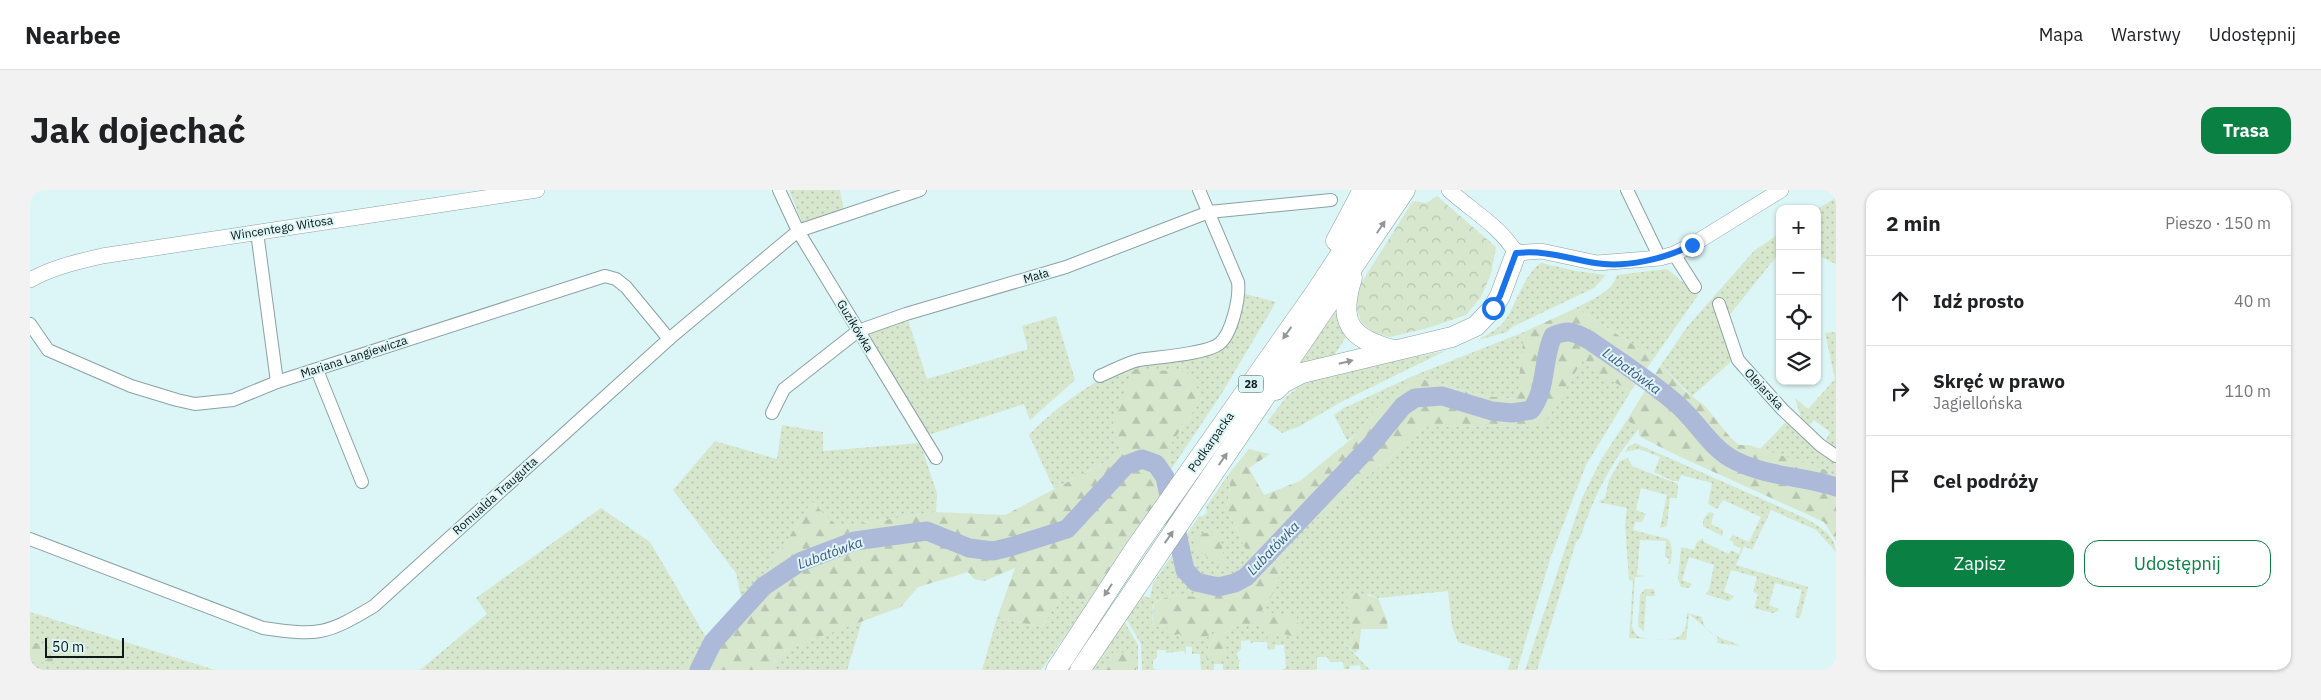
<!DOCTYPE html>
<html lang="pl">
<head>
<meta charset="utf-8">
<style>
	:root { --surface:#fff; --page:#f2f2f2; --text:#202124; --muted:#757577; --line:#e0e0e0; --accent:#0b8043 }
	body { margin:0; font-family:"IBM Plex Sans",sans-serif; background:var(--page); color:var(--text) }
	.controls { position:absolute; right:15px; top:15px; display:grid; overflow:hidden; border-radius:10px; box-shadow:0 1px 4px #0004 }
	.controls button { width:45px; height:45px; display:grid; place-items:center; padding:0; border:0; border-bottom:1px solid var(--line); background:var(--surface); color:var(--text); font:25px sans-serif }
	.scale { position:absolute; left:15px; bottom:12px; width:79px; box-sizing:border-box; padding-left:5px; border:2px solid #0f1818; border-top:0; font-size:14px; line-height:18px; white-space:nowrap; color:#0f1818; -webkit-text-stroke:4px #dcf5f6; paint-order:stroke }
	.stop { position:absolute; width:15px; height:15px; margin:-11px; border:4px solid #1a73e8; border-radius:50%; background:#fff }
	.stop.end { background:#1a73e8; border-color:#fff; box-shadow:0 1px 5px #0008 }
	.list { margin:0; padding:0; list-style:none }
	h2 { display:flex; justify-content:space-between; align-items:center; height:65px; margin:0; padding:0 20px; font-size:21px }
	h2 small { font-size:16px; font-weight:400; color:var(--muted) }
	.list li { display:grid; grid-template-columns:32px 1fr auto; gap:15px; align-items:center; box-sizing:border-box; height:90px; padding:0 20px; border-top:1px solid var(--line) }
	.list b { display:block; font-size:19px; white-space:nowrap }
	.list p { margin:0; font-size:16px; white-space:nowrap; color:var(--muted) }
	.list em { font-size:16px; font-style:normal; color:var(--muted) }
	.actions { display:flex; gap:10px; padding:15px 20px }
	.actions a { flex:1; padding:11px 0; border:1px solid var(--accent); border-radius:15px; text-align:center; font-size:18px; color:var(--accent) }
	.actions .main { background:var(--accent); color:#fff }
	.icon { flex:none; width:28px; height:28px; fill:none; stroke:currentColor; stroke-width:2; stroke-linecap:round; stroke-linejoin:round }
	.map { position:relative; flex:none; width:1806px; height:480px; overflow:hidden; border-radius:15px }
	header { display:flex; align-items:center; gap:30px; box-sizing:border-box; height:70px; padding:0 25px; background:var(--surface); border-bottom:1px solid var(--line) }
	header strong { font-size:24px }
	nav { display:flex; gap:28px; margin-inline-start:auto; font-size:18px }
	.intro { display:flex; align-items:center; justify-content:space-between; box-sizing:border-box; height:120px; padding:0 30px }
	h1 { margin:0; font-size:35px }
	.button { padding:12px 22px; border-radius:15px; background:var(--accent); color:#fff; font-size:18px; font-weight:700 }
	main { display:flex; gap:30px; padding:0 30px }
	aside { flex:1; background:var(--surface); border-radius:15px; box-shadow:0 1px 4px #0004 }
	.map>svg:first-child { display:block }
	.grass { fill:url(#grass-dots) }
	.forest { fill:url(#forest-firs) }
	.park { fill:url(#park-crowns) }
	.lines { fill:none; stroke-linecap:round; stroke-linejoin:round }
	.river { stroke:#acb9d8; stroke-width:19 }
	.minor-casing { stroke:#8ba2a4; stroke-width:14 }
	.tertiary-casing { stroke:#8ba2a4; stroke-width:16 }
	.primary-casing { stroke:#8ba2a4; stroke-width:21 }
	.minor { stroke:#fff; stroke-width:12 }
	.tertiary { stroke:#fff; stroke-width:15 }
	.primary { stroke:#fff; stroke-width:20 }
	.oneway { fill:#939797 }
	.route { stroke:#1a73e8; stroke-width:6 }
	.labels { text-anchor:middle; stroke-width:4; stroke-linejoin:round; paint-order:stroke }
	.shield { fill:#dcf5f6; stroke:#4c5a5b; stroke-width:1 }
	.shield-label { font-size:11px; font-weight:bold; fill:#0f1818 }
	.street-label { font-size:12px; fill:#0f1818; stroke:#dcf5f6 }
	.water-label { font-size:14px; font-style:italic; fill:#455582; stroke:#dcf5f6 }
</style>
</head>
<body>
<header>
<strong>Nearbee</strong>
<nav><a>Mapa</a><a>Warstwy</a><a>Udostępnij</a></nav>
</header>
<div class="intro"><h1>Jak dojechać</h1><a class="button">Trasa</a></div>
<main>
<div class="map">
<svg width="1806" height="480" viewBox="0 0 1806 480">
	<defs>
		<pattern id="grass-dots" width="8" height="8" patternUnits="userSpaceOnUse" patternTransform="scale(1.25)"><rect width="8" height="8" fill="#d7e7ce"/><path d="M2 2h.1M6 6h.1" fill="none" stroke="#b7c5b0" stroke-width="1.8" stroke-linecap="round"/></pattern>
		<pattern id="forest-firs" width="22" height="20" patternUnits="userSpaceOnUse" patternTransform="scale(1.25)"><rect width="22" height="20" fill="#d7e7ce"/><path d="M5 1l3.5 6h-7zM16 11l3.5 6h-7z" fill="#b7c5b0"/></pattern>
		<pattern id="park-crowns" width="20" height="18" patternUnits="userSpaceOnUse" patternTransform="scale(1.25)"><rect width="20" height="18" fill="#d7e7ce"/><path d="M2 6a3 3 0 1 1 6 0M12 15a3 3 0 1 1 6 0" fill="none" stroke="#b7c5b0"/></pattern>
	</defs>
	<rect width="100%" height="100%" fill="#dcf5f6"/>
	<g class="grass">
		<polygon points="759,0 810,0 814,23 782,32 772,32"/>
		<polygon points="1806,8 1806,74 1787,65 1787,19"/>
		<polygon points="1750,43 1750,62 1698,127 1688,132 1703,170 1662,206 1631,175 1657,137 1724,61"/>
		<path d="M1511 73 1546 81 1576 85 1564 98 1482 137 1477 142 1448 150C1458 144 1469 139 1476 129 1486 114 1496 81 1511 73Z"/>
		<path d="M1637 79 1668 105 1624 168 1546 118C1560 110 1583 102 1587 85Z"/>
		<path d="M1212 103 1246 112 1192 203 1140 281 1139 257 1173 207 1083 231 1091 264 1024 299 999 245C1026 217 1069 185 1107 173 1135 165 1165 161 1194 155Z"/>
		<polygon points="1312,106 1320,141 1299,173 1266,179"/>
		<polygon points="1026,126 1045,190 1000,230 994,214 898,245 838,144 878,130 897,189 998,159 992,136"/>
		<polygon points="1494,142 1488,209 1454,206 1384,186 1342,223 1326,245 1317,250 1304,225 1314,218 1383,186"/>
		<polygon points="1806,142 1806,259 1796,250 1800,242 1784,230 1779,235 1773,234 1765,208 1778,219 1805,189 1795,143"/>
		<polygon points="1415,161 1311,212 1270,236 1252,243 1237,232 1257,206 1277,191 1363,171"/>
		<path d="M1554 168 1569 184 1601 201 1556 275 1521 366 1487 480H1478L1481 469 1428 452 1422 436 1418 401 1348 408 1338 404 1326 444 1314 453 1340 480H1331L1330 475 1320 476V479H1314L1313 472H1300L1297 467H1287V479L1285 480H1251L1256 478 1254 455H1245V459L1238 460 1237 452H1223L1221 454 1220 450 1211 451V459L1207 463 1208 469 1211 470 1209 472V480H1193V474H1184V480H1171L1170 464H1162V457L1156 456V465L1154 461 1136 463V460H1127V467L1123 471V478L1127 480H1112L1111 454 1096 428 1113 406 1120 408 1123 393 1170 325 1171 327 1177 323 1176 317 1198 285 1200 296 1197 319 1226 381C1206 411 1187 392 1166 407 1150 405 1137 404 1123 414L1122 433 1124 437 1136 436 1155 449 1178 446 1184 440 1186 443 1176 462 1195 461V444L1203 437 1229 432 1237 438 1239 453 1249 443 1230 423 1241 407 1261 349 1397 237 1513 236Z"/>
		<path d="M1597 230 1609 239C1581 271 1563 308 1550 348L1546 352 1507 480H1495L1552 308 1572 268Z"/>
		<polygon points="1757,231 1806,270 1806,288 1796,280 1730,259"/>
		<polygon points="752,235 793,242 793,261 890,253 907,303 906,322 807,337 782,312 731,390 712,412 706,383 643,300 685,251 747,269"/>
		<path d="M1605 253 1775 328C1787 335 1806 345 1806 362L1786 340 1741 320 1722 360 1714 356 1706 375 1778 397 1770 428 1765 427 1772 400 1745 393 1739 415 1749 419 1748 421 1743 423 1724 418 1728 404 1723 402 1727 387 1701 380 1694 402 1704 406 1702 409 1698 411 1675 404 1679 400 1684 375 1659 367 1652 390 1662 394 1659 398 1651 397 1648 389 1651 357 1664 360 1667 352 1673 348 1674 352 1699 364 1701 360 1709 364 1711 358 1703 355 1704 352 1699 350 1703 345 1719 352 1731 327 1693 310 1687 319 1678 314 1682 293 1651 285 1649 291H1643L1624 282 1630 267 1609 259 1595 262 1599 256Z"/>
		<path d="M1598 268 1602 276 1648 294 1647 308H1640L1637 336 1630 338 1637 305 1611 298 1606 320 1616 324 1612 332H1605L1603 340 1638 349C1644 355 1641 366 1641 374H1638L1639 369 1635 366 1636 351 1610 350 1607 385 1616 386 1605 387 1602 436C1603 440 1605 443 1608 446 1615 450 1645 451 1650 446 1657 440 1656 431 1657 423L1672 427C1673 447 1699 449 1710 456L1687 453 1688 448 1659 424 1656 450 1599 448 1603 391 1599 390 1595 334 1597 318 1568 312 1575 308 1579 290 1590 271Z"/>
		<polygon points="571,318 620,352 677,449 662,465 656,480 390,480 457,424 446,408"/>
		<polygon points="1679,322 1684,324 1681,334 1693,340 1692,346 1673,336 1673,330"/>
		<polygon points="1615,399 1623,399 1625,402 1625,406 1616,406 1614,442 1608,436 1610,405"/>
		<polygon points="1034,401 1058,414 1011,480 952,480 967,428 1012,437"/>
		<polygon points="0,422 185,480 0,480 0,472 24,472 7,452 0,452"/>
		<polygon points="832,431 817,480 739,480 757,459"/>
		<polygon points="1094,431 1108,455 1108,480 1106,480 1099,469 1086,459 1071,480 1061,480"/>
	</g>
	<g class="forest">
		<path d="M1546 118 1624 168 1601 201 1568 184 1554 168 1513 236 1397 237 1261 349 1241 407 1231 422 1266 425 1270 441 1265 447 1250 443 1246 446 1248 454 1238 453 1237 438 1231 439 1229 432 1203 437 1195 444 1197 452 1192 469 1189 471 1177 470 1176 462 1186 444 1184 440 1174 451 1157 452 1149 444 1145 445 1140 443 1136 436 1124 437 1122 433 1124 414C1137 404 1150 405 1166 407 1187 392 1206 411 1226 381L1197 319 1200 296 1198 285 1219 259 1240 264 1219 278 1234 305 1270 291 1326 245 1342 223 1383 186 1454 206 1487 209 1494 142Z"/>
		<polygon points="1631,175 1656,202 1675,216 1700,247 1709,255 1719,255 1796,280 1806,288 1806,351 1794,332 1644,264 1609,246 1609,239 1597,230"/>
		<polygon points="1104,179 1157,182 1173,207 1139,257 1140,281 1132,307 1058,414 1034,401 1012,437 967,428 985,378 954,391 944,389 938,382 888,397 871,417 757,459 739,480 656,480 662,465 731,390 782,312 808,337 906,322 975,325 1091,264 1083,231"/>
		<polygon points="1189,341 1195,373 1189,377 1166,358 1164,349 1169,344"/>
		<polygon points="1323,402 1348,408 1357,431 1358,439 1331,439 1329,459 1325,463 1314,453 1326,444 1321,435 1316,408"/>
		<path d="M0 452C14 452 20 460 24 473L0 472Z"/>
		<path d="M1086 459C1094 463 1100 467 1106 473V480H1071Z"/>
	</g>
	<polygon class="park" points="1407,6 1466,57 1461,84 1451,107 1436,125 1398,138 1360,147 1346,144 1331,132 1325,113 1328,98 1383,11 1396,13"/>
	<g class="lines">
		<path class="river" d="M669 480 683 452 734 396 770 372 825 351 897 341 939 358 963 361 980 357 1037 339 1096 275 1112 269 1126 274 1135 287 1155 380 1166 392 1188 397 1205 393 1216 387 1341 255 1373 216 1385 208 1412 206 1462 221 1482 223 1501 220C1517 200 1512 169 1523 146 1539 139 1544 142 1559 150 1589 171 1621 191 1649 216 1669 234 1681 259 1706 271 1738 287 1773 286 1806 297"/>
		<defs>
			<g id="minor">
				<polyline points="749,0 768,41 906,268"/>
				<polyline points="1597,0 1630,68"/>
				<polyline points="227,42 247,192"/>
				<polyline points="1644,64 1665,97"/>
				<polyline points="1689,114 1708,170 1752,219 1790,255 1806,266"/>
				<polyline points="0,134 18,160 101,196 147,210 165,214 203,210 247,192 575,86 586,89 596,97 639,149"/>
				<polyline points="287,180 332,292"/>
				<path d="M1070 186C1082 181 1096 173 1109 170 1128 167 1176 164 1189 154 1202 144 1210 107 1208 92L1169 0"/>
				<polyline points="742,223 754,199 828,141 876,124 1036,77 1179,22 1301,10"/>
				<path d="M0 349 233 438C288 446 296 445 344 416L639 149 768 41 890 0"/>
			</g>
			<g id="tertiary">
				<path d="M1419 0C1442 21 1470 36 1486 63L1511 61 1567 73 1630 68 1644 64 1662 55 1751 0"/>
				<path d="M0 90C23 77 47 72 72 66L507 0"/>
			</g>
			<g id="primary">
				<polyline points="1306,51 1333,0"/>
				<path d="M1322 88C1308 132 1319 148 1363 160"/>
				<polyline points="1246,200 1253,193 1272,183 1422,147 1446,136 1463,118 1470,106 1486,63"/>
				<polyline points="1026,480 1105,359 1285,103 1353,0"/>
				<polyline points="1050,480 1375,0"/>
			</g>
		</defs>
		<use href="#minor" class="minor-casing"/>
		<use href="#tertiary" class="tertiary-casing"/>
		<use href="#primary" class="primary-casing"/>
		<use href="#minor" class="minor"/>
		<use href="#tertiary" class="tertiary"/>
		<use href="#primary" class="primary"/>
	</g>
	<defs><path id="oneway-solid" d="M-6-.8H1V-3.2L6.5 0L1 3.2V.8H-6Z" transform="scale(1.25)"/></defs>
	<g class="oneway">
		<use href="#oneway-solid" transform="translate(1351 37) rotate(-56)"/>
		<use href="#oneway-solid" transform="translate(1257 143) rotate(125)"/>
		<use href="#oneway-solid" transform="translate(1316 172) rotate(-14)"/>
		<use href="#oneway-solid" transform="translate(1193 269) rotate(-55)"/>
		<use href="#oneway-solid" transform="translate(1139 347) rotate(-55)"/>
		<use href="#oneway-solid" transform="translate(1078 400) rotate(123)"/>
	</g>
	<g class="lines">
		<path class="route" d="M1463 118 1470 106 1486 63C1516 60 1536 68 1565 73 1595 78 1635 69 1662 55"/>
	</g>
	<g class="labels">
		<rect class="shield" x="1208.5" y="185.5" width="25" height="17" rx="4"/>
		<g class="shield-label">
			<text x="1221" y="198">28</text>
		</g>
		<g class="street-label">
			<text transform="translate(252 38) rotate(-9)" y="4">Wincentego Witosa</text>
			<text transform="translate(1006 86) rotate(-16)" y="4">Mała</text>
			<text transform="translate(825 136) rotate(59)" y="4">Guzikówka</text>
			<text transform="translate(324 167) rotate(-18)" y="4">Mariana Langiewicza</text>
			<text transform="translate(1734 199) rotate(47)" y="4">Olejarska</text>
			<text transform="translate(1181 252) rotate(-55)" y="4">Podkarpacka</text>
			<text transform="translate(465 306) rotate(-42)" y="4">Romualda Traugutta</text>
		</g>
		<g class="water-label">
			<text transform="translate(1602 181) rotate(36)" y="5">Lubatówka</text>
			<text transform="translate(1243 358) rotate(-46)" y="5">Lubatówka</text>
			<text transform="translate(800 363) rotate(-20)" y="5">Lubatówka</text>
		</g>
	</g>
</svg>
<div class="controls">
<button>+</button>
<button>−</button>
<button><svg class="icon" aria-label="locate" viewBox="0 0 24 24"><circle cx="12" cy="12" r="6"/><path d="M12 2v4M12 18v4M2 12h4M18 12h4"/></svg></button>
<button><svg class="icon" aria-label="layers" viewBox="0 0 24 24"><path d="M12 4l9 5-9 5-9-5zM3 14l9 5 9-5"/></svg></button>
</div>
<div class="scale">50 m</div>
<div class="stop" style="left:1463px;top:118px"></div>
<div class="stop end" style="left:1662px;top:55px"></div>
</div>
<aside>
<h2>2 min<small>Pieszo · 150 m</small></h2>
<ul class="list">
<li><svg class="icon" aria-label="ahead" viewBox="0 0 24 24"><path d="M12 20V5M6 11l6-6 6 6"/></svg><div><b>Idź prosto</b></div><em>40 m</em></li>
<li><svg class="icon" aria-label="right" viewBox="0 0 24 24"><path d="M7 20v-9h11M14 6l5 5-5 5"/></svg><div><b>Skręć w prawo</b><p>Jagiellońska</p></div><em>110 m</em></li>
<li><svg class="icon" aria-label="arrive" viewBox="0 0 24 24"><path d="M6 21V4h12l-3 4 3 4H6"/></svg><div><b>Cel podróży</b></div></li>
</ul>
<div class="actions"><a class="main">Zapisz</a><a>Udostępnij</a></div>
</aside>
</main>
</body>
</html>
